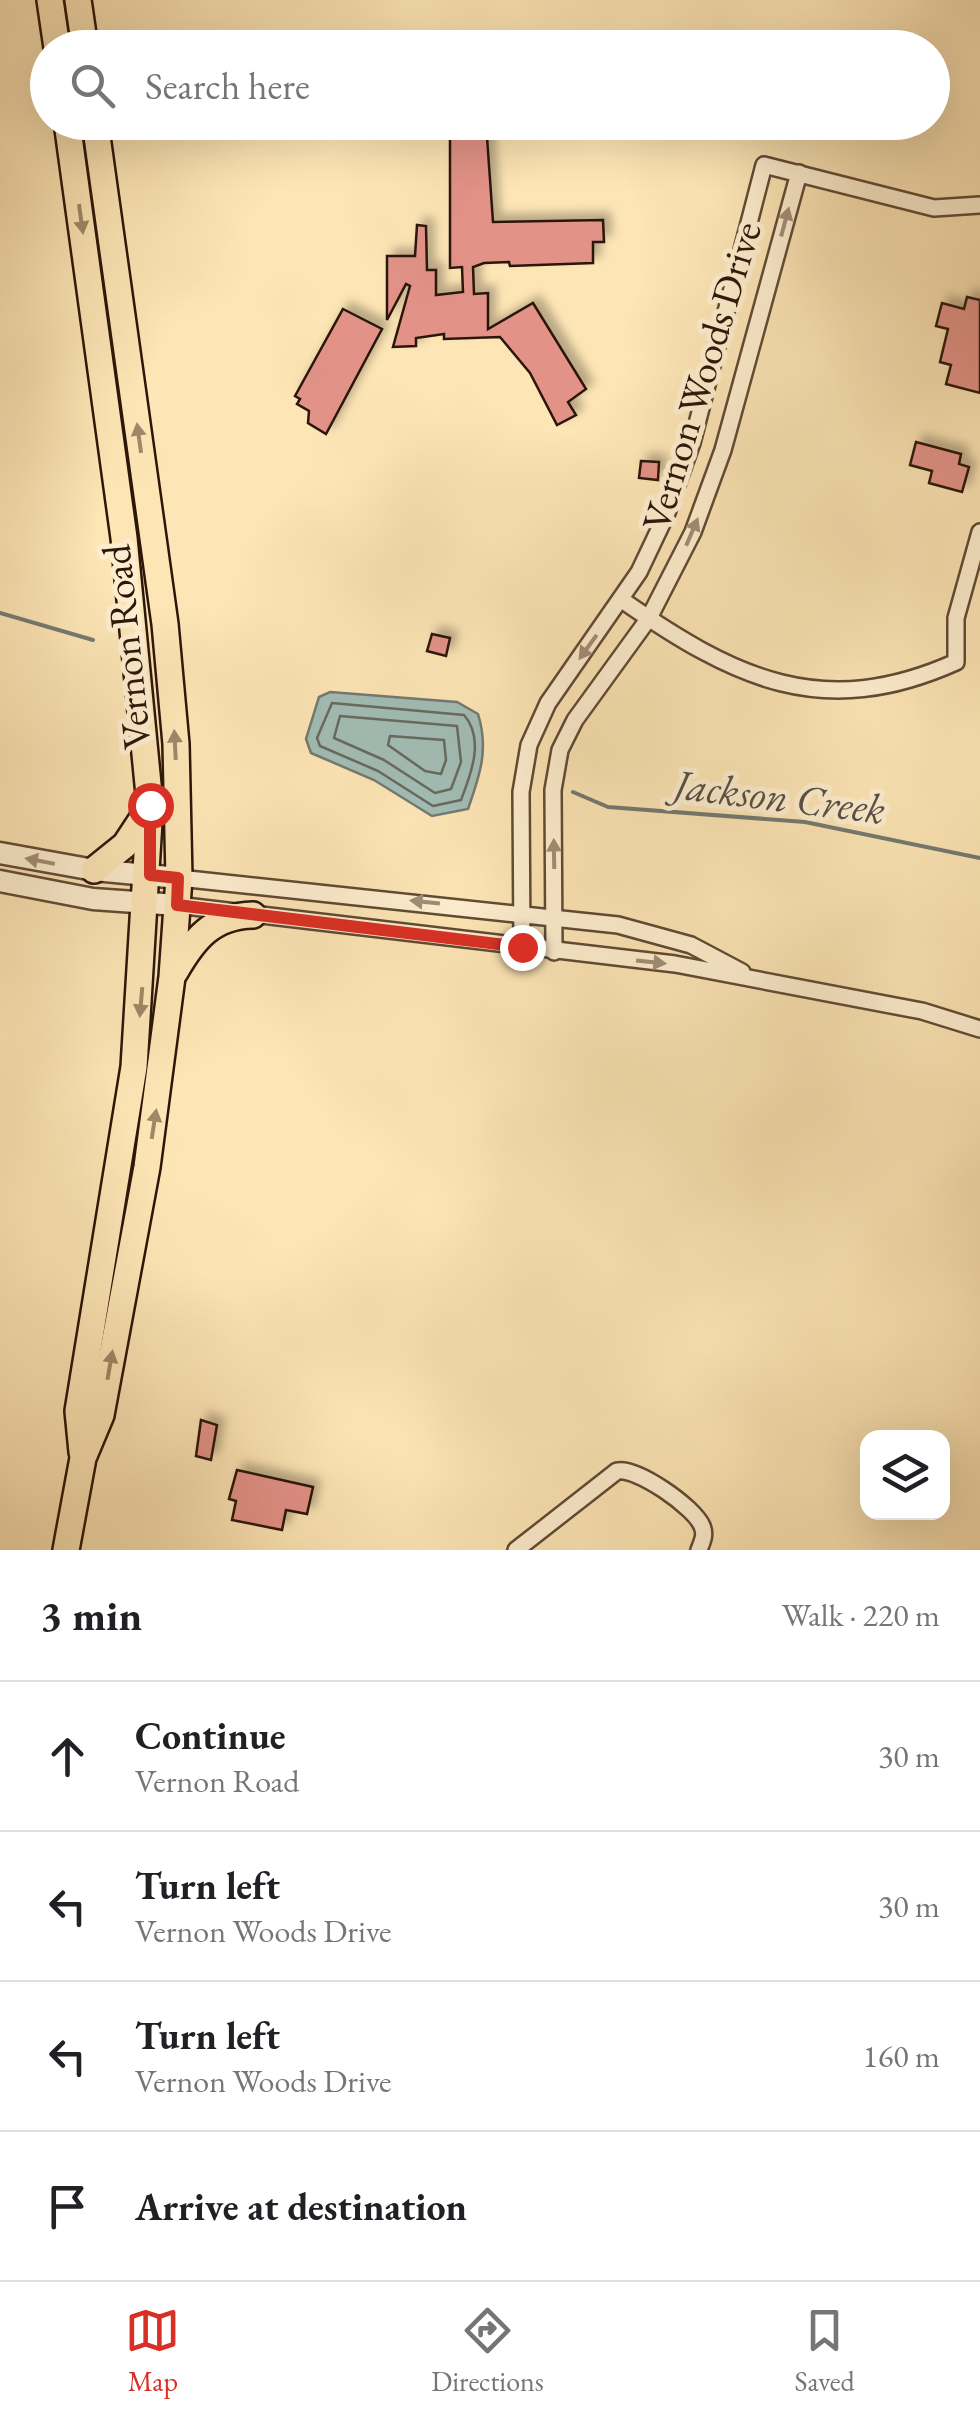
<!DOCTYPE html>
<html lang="en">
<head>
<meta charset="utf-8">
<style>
	:root { --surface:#fff; --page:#f6f6f6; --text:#202124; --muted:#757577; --line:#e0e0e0; --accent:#d93025 }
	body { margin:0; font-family:"EB Garamond",serif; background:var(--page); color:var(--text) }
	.controls { position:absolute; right:30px; bottom:30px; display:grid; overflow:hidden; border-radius:20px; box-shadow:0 10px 40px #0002 }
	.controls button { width:90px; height:90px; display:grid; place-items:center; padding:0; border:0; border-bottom:2px solid var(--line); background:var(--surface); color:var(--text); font:50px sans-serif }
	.stop { position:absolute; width:30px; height:30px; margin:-22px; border:8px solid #d93025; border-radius:50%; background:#fff }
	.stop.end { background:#d93025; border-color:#fff; box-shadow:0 2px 10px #0008 }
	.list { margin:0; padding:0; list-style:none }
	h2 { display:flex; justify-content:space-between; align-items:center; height:130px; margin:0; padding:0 40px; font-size:42px }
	h2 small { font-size:32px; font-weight:400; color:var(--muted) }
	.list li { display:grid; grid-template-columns:65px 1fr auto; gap:30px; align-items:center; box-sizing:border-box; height:150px; padding:0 40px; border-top:2px solid var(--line) }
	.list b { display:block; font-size:38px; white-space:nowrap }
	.list p { margin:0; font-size:32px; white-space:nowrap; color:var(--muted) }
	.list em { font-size:32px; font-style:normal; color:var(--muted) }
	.icon { flex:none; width:55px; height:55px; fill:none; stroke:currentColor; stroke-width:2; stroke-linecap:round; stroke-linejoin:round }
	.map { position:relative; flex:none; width:980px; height:1550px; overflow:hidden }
	.search { position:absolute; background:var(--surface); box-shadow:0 10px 40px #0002; left:30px; right:30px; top:30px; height:110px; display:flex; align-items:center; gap:25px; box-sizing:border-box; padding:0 35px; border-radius:55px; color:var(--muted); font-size:38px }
	.sheet { height:730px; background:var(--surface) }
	nav { display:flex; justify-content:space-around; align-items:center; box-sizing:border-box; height:140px; border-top:2px solid var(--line); background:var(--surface); font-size:28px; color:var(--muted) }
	nav a { display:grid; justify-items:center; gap:5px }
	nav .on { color:var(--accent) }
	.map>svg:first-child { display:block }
	.water { fill:#a2bdb6; stroke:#737a71; stroke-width:2.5 }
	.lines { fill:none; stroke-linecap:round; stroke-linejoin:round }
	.shore { stroke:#676a60; stroke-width:2.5 }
	.stream { stroke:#737a71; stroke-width:4 }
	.building { fill:#e29287; stroke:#2c1609; stroke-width:2.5; filter:url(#shadow) }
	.minor-casing { stroke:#604a34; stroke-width:20 }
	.tertiary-casing { stroke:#604a34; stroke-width:25 }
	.primary-casing { stroke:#2c1609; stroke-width:30 }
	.minor { stroke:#feeecf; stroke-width:15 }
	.tertiary { stroke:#feeecf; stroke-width:20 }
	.primary { stroke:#fde5b5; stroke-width:25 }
	.oneway { fill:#9f8868 }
	.oneway2 { fill:#a08d76 }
	.route { stroke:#d93025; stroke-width:12 }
	.labels { text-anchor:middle; stroke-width:10; stroke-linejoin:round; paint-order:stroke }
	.street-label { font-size:40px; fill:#2c1609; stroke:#feeecf }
	.water-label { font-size:42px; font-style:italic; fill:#555046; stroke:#feeecf }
</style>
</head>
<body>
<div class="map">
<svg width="980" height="1550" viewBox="0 0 980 1550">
	<defs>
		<filter id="shadow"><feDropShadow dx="7" dy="-7" stdDeviation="5" flood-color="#0004"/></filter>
	</defs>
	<rect width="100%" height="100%" fill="#fde5b5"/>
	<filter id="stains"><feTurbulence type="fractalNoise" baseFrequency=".002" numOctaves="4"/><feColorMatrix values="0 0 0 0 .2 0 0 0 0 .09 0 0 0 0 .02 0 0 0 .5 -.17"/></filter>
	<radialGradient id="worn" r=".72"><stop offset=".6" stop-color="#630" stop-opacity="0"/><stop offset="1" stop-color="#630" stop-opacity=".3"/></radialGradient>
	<path class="water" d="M330 692 457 702 478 714C489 749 480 775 468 809L432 816 374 780 311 753 306 739 319 697Z"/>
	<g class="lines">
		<g class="shore">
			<path d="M332 703 464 715C485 739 471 774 461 800L433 806 378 771 320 746 317 738Z"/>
			<polygon points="340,716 457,726 461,762 451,789 435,793 384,760 334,738"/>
			<polygon points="390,736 444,740 446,760 441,774 425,771 388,745"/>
		</g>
		<g class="stream">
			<polyline points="0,613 93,640"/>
			<polyline points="573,792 608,807 805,822 980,858"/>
		</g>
	</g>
	<g class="building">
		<polygon points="487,137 493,222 603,220 604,242 593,242 593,263 510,266 509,262 484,263 473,267 474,294 488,293 488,329 533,303 586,389 568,402 576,415 557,425 530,373 500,337 444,339 444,334 416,338 416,346 393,347 410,286 406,284 387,320 387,256 415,256 417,225 426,226 427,270 436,270 436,295 463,292 462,267 450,268 450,138"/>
		<polygon points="967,297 980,300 980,393 946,384 951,365 940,362 948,329 936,326 942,303 964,309"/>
		<polygon points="343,309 382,329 326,434 308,423 309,411 297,404 300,399 295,396"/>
		<polygon points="916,442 961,454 959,464 969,467 962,492 929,483 932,471 910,465"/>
		<polygon points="641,461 659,462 658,480 639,478"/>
		<polygon points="432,634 450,638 446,656 427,651"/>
		<polygon points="201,1420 217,1425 211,1460 196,1456"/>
		<polygon points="237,1470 313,1487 307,1514 286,1510 282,1530 232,1520 236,1501 229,1499"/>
	</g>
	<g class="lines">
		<defs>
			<g id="minor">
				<path d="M622 600C734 678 822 722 956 662V618L980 532"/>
				<polyline points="179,878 618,925 691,945 742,972"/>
				<polyline points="177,905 675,964 922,1011 980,1029"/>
				<polyline points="522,947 521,792 529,745 548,703 639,572 667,513 692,443 764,165 934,208 980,205"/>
				<polyline points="554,952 553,790 560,750 575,720 649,618 693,532 723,450 799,173"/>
				<path d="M516 1550 617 1471C637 1467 694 1507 702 1526 706 1535 702 1542 699 1550"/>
			</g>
			<g id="tertiary">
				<polyline points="0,853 94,870 179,878"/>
				<polyline points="0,881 93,899 177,905"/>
			</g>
			<g id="primary">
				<polyline points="50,0 57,48"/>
				<polyline points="78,0 85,48"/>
				<polyline points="67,122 124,538 150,805 134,1067 78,1411 82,1452"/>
				<polyline points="94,870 125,845 148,810"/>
				<path d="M175 972C194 939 212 916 253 915"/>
				<polyline points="66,1550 83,1458 101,1415 147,1167 172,977 179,878 176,744 165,624 95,122"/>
			</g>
		</defs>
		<use href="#minor" class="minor-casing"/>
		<use href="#tertiary" class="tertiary-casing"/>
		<use href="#primary" class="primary-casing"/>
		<use href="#minor" class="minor"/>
		<use href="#tertiary" class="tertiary"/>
		<use href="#primary" class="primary"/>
	</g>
	<defs><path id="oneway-solid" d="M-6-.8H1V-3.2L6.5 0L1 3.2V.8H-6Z" transform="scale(2.5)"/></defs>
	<g class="oneway">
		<use href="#oneway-solid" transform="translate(81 219) rotate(82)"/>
		<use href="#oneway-solid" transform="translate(139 438) rotate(-98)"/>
		<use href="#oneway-solid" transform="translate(175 745) rotate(-93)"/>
		<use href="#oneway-solid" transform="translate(141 1002) rotate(95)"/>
		<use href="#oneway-solid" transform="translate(154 1124) rotate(-81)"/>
		<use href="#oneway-solid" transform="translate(110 1365) rotate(-80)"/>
	</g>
	<g class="oneway2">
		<use href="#oneway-solid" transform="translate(785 222) rotate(-75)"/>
		<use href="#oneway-solid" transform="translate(692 532) rotate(-67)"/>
		<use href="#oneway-solid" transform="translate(588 647) rotate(126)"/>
		<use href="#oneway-solid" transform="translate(554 854) rotate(-91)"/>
		<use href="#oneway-solid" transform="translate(40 861) rotate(-169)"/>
		<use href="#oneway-solid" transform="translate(425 902) rotate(-174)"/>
		<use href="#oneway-solid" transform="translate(651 962) rotate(6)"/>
	</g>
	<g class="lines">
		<polyline class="route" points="150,805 150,875 178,878 177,905 522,947"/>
	</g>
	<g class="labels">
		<g class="street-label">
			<text transform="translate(701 376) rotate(-73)" y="14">Vernon Woods Drive</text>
			<text transform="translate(126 647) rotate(-96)" y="14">Vernon Road</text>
		</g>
		<g class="water-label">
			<text transform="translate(780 796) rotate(7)" y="15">Jackson Creek</text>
		</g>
	</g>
	<rect width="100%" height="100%" filter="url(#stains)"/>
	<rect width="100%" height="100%" fill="url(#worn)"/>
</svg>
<div class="controls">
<button><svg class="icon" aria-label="layers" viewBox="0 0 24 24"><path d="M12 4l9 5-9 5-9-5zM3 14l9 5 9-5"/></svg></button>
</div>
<div class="stop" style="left:150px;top:805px"></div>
<div class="stop end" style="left:522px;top:947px"></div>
<div class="search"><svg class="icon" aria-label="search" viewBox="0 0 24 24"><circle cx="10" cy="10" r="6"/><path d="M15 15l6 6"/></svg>Search here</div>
</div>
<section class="sheet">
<h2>3 min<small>Walk · 220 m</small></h2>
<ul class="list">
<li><svg class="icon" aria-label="ahead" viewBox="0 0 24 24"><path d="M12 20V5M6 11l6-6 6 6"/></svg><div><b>Continue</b><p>Vernon Road</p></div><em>30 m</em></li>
<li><svg class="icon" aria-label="left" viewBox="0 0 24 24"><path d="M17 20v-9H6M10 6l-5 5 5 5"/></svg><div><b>Turn left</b><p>Vernon Woods Drive</p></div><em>30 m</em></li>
<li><svg class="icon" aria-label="left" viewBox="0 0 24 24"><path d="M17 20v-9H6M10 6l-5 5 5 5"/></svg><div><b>Turn left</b><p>Vernon Woods Drive</p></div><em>160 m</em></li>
<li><svg class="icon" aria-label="arrive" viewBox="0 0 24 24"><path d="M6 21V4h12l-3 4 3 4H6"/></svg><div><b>Arrive at destination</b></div></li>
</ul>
</section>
<nav>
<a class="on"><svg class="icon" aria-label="map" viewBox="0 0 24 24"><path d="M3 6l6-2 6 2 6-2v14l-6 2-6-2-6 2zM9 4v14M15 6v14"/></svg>Map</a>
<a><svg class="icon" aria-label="directions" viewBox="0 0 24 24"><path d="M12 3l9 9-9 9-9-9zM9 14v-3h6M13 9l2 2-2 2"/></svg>Directions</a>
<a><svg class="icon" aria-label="saved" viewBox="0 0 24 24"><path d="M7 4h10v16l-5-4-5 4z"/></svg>Saved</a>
</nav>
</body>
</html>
